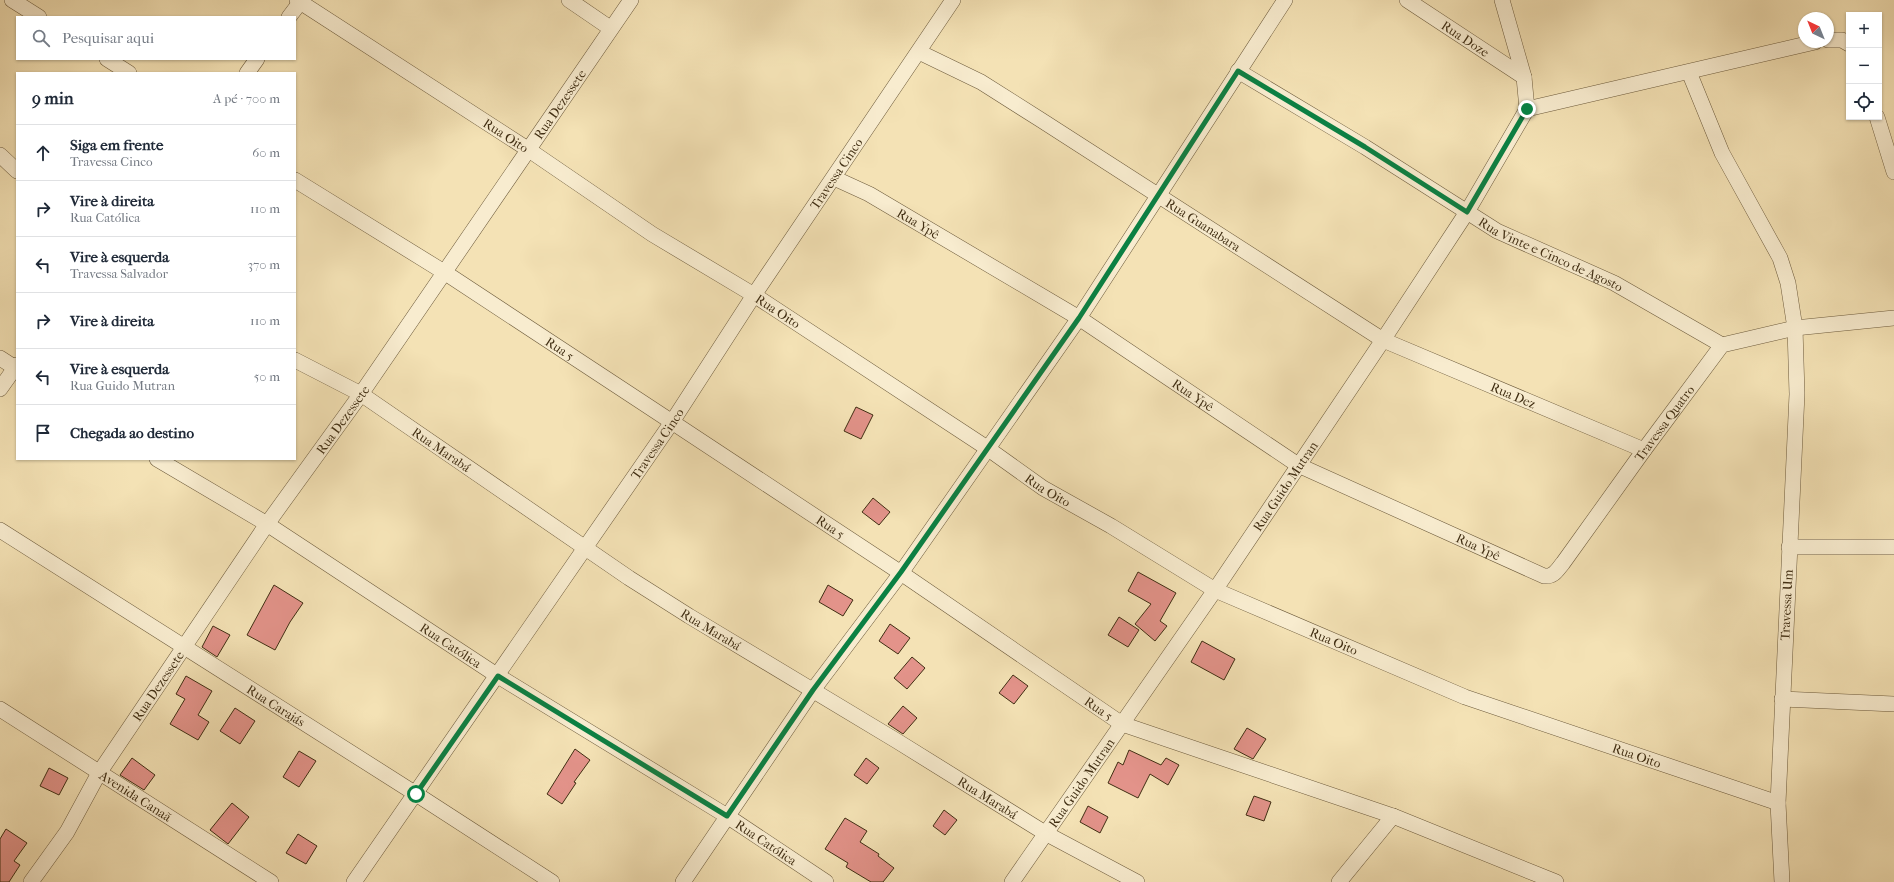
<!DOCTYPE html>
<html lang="pt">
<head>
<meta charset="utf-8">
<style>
	:root { --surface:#fff; --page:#f2f2f3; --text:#1f2937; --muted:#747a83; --line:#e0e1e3 }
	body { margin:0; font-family:"IM FELL French Canon",serif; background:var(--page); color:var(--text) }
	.controls { position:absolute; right:12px; top:12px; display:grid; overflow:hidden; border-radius:0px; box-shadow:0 1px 3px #0004 }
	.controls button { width:36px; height:36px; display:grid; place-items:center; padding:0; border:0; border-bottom:1px solid var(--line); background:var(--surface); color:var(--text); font:20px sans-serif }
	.compass { position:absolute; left:1798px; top:12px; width:36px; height:36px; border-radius:50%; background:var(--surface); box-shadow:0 1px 3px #0004; rotate:317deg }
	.stop { position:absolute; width:12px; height:12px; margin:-9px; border:3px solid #0b8043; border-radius:50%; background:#fff }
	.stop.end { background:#0b8043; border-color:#fff; box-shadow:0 1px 4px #0008 }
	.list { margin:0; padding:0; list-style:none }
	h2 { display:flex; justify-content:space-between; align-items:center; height:52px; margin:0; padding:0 16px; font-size:17px }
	h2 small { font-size:13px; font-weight:400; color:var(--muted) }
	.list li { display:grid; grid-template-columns:26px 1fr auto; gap:12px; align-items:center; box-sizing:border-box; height:56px; padding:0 16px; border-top:1px solid var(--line) }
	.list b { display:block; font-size:15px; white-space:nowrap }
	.list p { margin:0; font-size:13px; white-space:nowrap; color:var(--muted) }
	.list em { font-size:13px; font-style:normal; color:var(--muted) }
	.icon { flex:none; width:22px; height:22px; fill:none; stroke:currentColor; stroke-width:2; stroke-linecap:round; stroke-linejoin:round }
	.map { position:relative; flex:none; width:1894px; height:882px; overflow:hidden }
	.search { position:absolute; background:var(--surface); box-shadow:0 1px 3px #0004; left:16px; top:16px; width:280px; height:44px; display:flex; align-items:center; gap:10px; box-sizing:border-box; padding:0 14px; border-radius:0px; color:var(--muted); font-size:15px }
	.panel { position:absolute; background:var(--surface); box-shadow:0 1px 3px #0004; left:16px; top:72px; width:280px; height:388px; border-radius:0px }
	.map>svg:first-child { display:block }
	.building { fill:#e3938a; stroke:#402e13 }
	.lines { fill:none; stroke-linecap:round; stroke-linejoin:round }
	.minor-casing { stroke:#6d5b3c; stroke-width:16 }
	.minor { stroke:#f8eccf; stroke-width:15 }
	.route { stroke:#0b8043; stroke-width:5 }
	.labels { text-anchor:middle; stroke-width:3.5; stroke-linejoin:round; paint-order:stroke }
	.street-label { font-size:13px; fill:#402e13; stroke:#f8eccf }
</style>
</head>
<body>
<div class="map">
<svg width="1894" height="882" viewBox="0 0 1894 882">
	<rect width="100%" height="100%" fill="#f4e2b5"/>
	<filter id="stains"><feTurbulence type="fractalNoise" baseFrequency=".005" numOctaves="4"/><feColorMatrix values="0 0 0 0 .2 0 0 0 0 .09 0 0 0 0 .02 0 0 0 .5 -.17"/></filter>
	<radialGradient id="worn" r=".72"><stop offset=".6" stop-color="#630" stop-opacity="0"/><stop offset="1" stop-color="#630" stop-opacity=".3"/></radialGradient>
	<g class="building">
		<polygon points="856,407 873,415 861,439 844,431"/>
		<polygon points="873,498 890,512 879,525 862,512"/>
		<polygon points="1138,572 1176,593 1160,621 1167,626 1155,641 1135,624 1151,604 1128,591"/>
		<polygon points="274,585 303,603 290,622 275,650 247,635"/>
		<polygon points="828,585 853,600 843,616 819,602"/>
		<polygon points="1119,617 1139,630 1128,647 1108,635"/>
		<polygon points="890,624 910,638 898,654 879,641"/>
		<polygon points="213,626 230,635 217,657 202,647"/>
		<polygon points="1202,641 1235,659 1224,680 1191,662"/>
		<polygon points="912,657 925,668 907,689 894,678"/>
		<polygon points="1013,675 1028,686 1014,704 999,693"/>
		<polygon points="186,676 212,691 198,715 209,722 198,740 170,724 185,699 176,694"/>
		<polygon points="903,706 917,718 903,734 888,724"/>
		<polygon points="235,708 255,721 240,744 220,731"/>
		<polygon points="1247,728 1266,739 1253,759 1234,749"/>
		<polygon points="575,749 590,760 574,782 576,783 562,804 547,794"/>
		<polygon points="1129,750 1161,765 1166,758 1179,765 1168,785 1150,774 1138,798 1108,783 1118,762 1123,765"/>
		<polygon points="299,751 316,761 299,787 283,777"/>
		<polygon points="132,758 155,775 144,790 120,775"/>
		<polygon points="866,758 879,768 867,784 854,775"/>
		<polygon points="49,768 68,778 59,795 40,786"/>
		<polygon points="1254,796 1271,802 1264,821 1246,815"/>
		<polygon points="232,803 249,817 228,844 210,830"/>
		<polygon points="1088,806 1108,817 1100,833 1080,822"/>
		<polygon points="944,810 957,820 945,835 933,826"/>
		<polygon points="845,818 867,831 860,842 879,854 878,856 894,868 883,882 871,882 846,867 848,863 825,849"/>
		<polygon points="6,829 27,843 14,861 20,865 9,882 0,882 0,839"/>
		<polygon points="298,834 317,846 306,864 286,853"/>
	</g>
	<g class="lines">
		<defs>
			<g id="minor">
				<polyline points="12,0 39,17"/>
				<path id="s1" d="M297 0 529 150 652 234 754 295 987 448 1043 488 1111 526 1215 590 1465 697 1778 803"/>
				<polyline points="569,0 610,28"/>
				<path id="s2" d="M1407 0 1524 77"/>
				<polyline points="289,17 302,0"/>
				<polyline points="1828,40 1842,40 1849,44"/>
				<path id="s3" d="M919 52 981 82 1041 120 1383 340 1644 450"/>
				<polyline points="107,59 129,73"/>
				<path id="s4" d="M1238 71 1365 147 1497 231 1614 283 1722 345"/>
				<polyline points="1689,72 1722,153 1780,258 1788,283 1795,328 1797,394 1778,803 1782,882"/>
				<polyline points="247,73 257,59"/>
				<polyline points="1527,109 1815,42"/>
				<polyline points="1877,117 1894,172"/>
				<polyline points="0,155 17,171"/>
				<path id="s5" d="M834 178 869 194 1079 318 1298 465 1544 576C1554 577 1557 570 1563 563L1644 450 1722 345 1795 328 1894 318"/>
				<path id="s6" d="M295 180 444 272 672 422 901 573 1122 724 1393 816 1556 882"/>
				<polyline points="0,358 17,369"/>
				<path id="s7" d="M295 360 361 394 629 578 689 616 897 741 1045 833 1137 882"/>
				<polyline points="0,389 17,365"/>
				<path id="s8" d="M157 459 267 524 498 676 727 816 826 882"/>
				<path id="s9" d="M0 530 416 794 552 882"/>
				<polyline points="1789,547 1894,547"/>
				<polyline points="1782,699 1894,704"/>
				<path id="s10" d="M0 709 271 882"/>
				<path id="s11" d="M31 882 67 832 99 773 267 524 361 394 631 0"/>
				<path id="s12" d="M354 882 672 422 754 295 953 0"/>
				<polyline points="683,882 813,690 901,573 1079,318 1285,0"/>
				<path id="s13" d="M1012 882 1215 590 1383 340 1467 212 1527 109 1524 77 1502 0"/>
				<polyline points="1339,882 1393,816"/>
			</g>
		</defs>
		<use href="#minor" class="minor-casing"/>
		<use href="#minor" class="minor"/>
	</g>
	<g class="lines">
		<polyline class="route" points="416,794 498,676 727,816 813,690 901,572 1079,318 1238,71 1365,147 1467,212 1527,109"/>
	</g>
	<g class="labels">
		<g class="street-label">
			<text dy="5" stroke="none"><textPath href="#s2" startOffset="70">Rua Doze</textPath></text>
			<text dy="5" stroke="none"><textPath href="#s11" startOffset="941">Rua Dezessete</textPath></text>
			<text dy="5" stroke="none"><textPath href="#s1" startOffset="249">Rua Oito</textPath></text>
			<text dy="5" stroke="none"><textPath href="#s12" startOffset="857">Travessa Cinco</textPath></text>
			<text dy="5" stroke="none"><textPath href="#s5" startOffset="96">Rua Ypê</textPath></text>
			<text dy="5" stroke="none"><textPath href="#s3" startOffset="333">Rua Guanabara</textPath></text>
			<text dy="5" stroke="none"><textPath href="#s4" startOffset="363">Rua Vinte e Cinco de Agosto</textPath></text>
			<text dy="5" stroke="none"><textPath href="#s1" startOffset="573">Rua Oito</textPath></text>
			<text dy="5" stroke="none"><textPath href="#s6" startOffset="314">Rua 5</textPath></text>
			<text dy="5" stroke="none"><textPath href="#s5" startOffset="420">Rua Ypê</textPath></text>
			<text dy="5" stroke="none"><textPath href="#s3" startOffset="688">Rua Dez</textPath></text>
			<text dy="5" stroke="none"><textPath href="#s11" startOffset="558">Rua Dezessete</textPath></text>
			<text dy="5" stroke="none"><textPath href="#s5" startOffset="1013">Travessa Quatro</textPath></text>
			<text dy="5" stroke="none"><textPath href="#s12" startOffset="533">Travessa Cinco</textPath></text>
			<text dy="5" stroke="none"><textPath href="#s7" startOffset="172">Rua Marabá</textPath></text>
			<text dy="5" stroke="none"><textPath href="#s13" startOffset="481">Rua Guido Mutran</textPath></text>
			<text dy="5" stroke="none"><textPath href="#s1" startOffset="897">Rua Oito</textPath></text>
			<text dy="5" stroke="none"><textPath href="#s6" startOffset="638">Rua 5</textPath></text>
			<text dy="5" stroke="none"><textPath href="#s5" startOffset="744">Rua Ypê</textPath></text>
			<text transform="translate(1786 605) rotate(-87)" y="5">Travessa Um</text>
			<text dy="5" stroke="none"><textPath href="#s7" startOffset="496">Rua Marabá</textPath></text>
			<text dy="5" stroke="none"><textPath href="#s1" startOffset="1221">Rua Oito</textPath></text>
			<text dy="5" stroke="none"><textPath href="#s8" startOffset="348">Rua Católica</textPath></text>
			<text dy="5" stroke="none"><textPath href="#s11" startOffset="234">Rua Dezessete</textPath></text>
			<text dy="5" stroke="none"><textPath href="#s9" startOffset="327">Rua Carajás</textPath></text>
			<text dy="5" stroke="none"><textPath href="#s6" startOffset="962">Rua 5</textPath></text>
			<text dy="5" stroke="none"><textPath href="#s1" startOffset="1545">Rua Oito</textPath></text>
			<text dy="5" stroke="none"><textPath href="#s13" startOffset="121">Rua Guido Mutran</textPath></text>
			<text dy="5" stroke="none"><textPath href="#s10" startOffset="161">Avenida Canaã</textPath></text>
			<text dy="5" stroke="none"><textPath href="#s7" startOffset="820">Rua Marabá</textPath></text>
			<text dy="5" stroke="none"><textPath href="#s8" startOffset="720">Rua Católica</textPath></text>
		</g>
	</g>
	<rect width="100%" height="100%" filter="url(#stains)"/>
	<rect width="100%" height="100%" fill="url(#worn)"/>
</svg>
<div class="controls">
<button>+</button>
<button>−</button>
<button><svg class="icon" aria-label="locate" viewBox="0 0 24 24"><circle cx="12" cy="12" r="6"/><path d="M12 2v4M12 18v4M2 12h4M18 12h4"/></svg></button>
</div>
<svg class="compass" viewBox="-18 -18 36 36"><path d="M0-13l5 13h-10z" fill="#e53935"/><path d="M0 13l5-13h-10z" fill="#747a83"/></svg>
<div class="stop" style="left:416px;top:794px"></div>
<div class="stop end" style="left:1527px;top:109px"></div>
<div class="search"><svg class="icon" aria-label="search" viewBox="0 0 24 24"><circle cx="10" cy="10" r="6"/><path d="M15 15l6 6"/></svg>Pesquisar aqui</div>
<section class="panel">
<h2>9 min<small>A pé · 700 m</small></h2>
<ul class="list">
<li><svg class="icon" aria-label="ahead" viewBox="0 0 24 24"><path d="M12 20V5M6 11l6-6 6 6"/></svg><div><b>Siga em frente</b><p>Travessa Cinco</p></div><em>60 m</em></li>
<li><svg class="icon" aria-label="right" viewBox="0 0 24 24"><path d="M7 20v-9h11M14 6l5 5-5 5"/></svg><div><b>Vire à direita</b><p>Rua Católica</p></div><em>110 m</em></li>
<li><svg class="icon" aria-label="left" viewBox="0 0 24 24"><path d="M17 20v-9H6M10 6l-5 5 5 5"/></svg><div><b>Vire à esquerda</b><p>Travessa Salvador</p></div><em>370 m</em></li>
<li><svg class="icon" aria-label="right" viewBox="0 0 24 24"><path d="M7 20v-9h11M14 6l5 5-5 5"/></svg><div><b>Vire à direita</b></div><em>110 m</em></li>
<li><svg class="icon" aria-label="left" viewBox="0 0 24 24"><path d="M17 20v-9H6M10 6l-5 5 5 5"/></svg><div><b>Vire à esquerda</b><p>Rua Guido Mutran</p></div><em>50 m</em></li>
<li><svg class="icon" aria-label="arrive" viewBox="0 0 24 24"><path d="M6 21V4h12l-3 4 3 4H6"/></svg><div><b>Chegada ao destino</b></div></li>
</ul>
</section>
</div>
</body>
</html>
